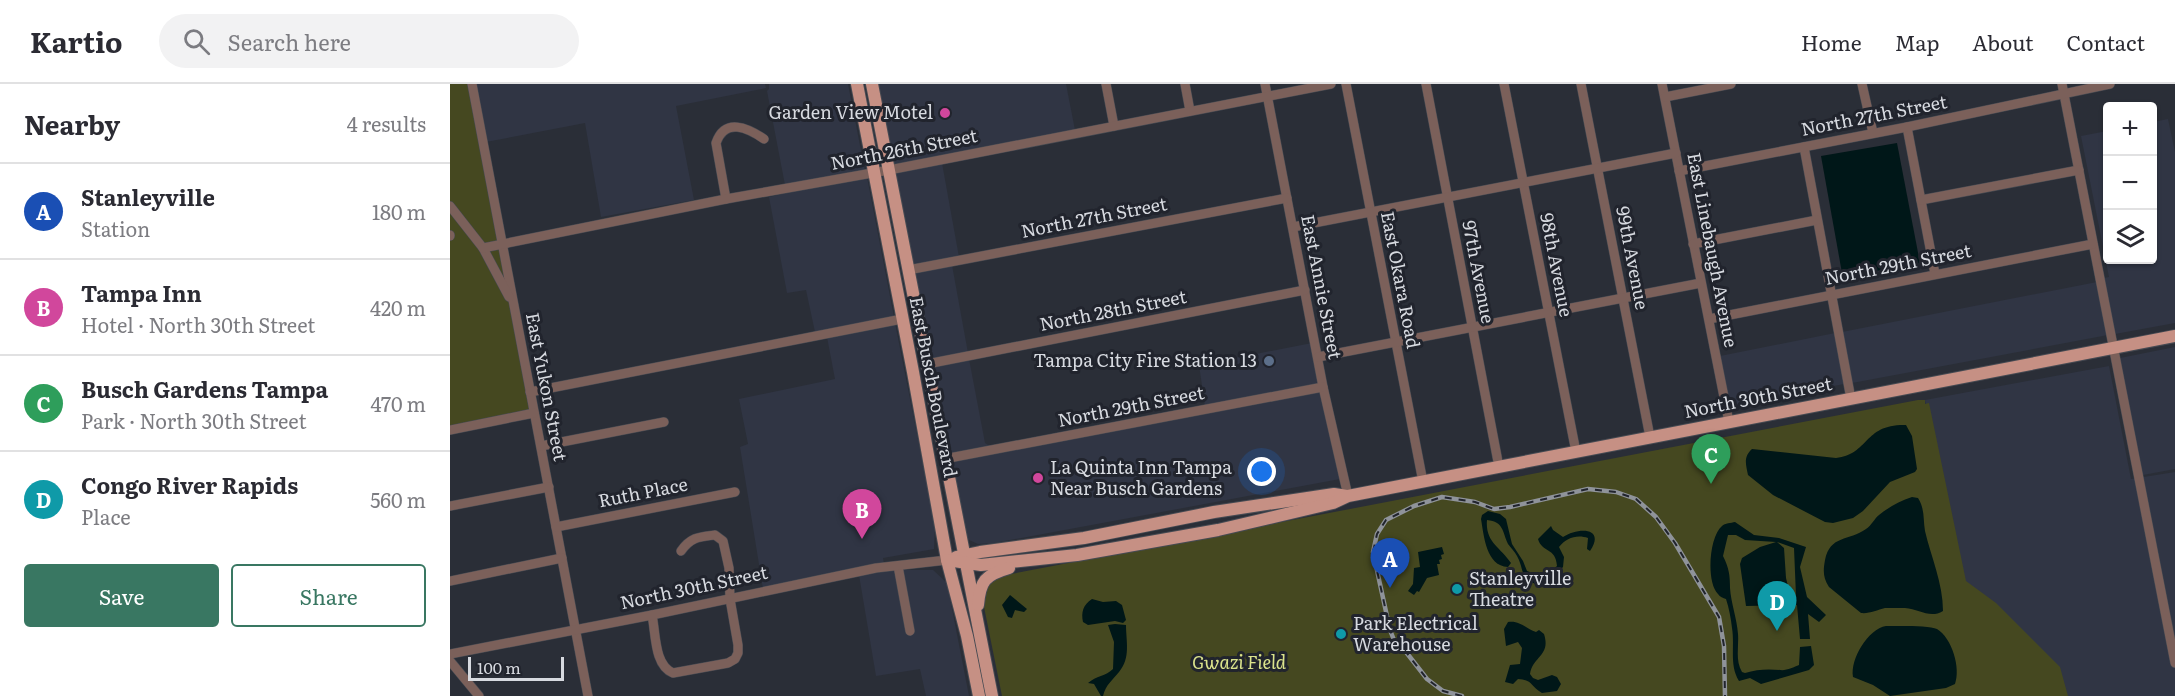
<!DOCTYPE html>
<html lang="en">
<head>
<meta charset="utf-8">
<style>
	:root { --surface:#fff; --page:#f2f2f3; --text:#2b2b33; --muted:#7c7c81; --line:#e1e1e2; --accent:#397762 }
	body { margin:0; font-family:Literata,serif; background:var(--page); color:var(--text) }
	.controls { position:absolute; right:18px; top:18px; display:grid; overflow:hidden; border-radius:6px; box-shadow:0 2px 4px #0004 }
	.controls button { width:54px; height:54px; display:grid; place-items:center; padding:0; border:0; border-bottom:2px solid var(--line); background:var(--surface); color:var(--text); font:30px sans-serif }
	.scale { position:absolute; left:18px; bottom:15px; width:96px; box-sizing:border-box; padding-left:6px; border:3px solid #d7dae0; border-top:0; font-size:16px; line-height:21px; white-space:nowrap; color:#d7dae0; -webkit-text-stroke:4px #21242d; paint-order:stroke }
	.you { position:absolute; left:812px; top:388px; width:21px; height:21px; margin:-15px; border:4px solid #fff; border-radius:50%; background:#1a73e8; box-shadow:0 0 0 9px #1a73e833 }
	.badge { display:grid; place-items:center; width:39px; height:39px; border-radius:50%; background:var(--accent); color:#fff; font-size:20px; font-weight:700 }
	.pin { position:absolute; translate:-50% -50px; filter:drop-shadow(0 2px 3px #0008) }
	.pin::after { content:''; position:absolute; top:32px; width:21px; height:18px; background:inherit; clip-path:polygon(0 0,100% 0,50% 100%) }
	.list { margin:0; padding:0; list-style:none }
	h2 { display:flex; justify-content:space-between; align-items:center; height:78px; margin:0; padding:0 24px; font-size:26px }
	h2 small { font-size:20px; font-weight:400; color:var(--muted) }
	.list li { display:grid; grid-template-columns:39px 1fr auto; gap:18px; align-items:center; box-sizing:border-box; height:96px; padding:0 24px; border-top:2px solid var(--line) }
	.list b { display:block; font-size:22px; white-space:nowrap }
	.list p { margin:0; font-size:20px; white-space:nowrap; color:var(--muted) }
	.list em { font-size:20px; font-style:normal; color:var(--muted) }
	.actions { display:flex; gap:12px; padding:18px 24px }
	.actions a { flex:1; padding:14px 0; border:2px solid var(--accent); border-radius:6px; text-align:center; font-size:21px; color:var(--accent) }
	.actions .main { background:var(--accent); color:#fff }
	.icon { flex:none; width:33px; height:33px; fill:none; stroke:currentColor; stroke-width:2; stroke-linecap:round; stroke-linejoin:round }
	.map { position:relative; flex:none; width:1725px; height:612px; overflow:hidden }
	header { display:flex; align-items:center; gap:36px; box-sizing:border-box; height:84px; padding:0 30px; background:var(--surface); border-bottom:2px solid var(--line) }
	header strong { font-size:28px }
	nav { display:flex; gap:33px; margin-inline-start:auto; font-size:21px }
	.search { width:420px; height:54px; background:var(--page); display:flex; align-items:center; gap:15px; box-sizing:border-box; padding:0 21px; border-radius:33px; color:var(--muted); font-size:22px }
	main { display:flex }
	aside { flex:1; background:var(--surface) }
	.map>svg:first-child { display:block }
	.built { fill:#303544 }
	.green { fill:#454820 }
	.water { fill:#001718; fill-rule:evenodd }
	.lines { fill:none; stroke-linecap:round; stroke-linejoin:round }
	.minor-casing { stroke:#464a52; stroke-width:10 }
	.major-casing { stroke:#464a52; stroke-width:14 }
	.minor { stroke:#7b605a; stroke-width:9 }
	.major { stroke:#c69084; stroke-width:12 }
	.rail-casing { stroke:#8f939a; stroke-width:4.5 }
	.rail { stroke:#21242d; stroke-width:2; stroke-dasharray:7; stroke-linecap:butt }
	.hotel-dot { fill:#d1479c; stroke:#21242d; stroke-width:2 }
	.service-dot { fill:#5c6f8a; stroke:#21242d; stroke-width:2 }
	.culture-dot { fill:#0f9aa8; stroke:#21242d; stroke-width:2 }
	.labels { text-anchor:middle; stroke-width:6; stroke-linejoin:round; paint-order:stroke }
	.poi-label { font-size:18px; fill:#d7dae0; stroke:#21242d; text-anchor:start }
	.street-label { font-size:18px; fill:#d7dae0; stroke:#21242d }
	.park-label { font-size:18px; font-style:italic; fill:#dbe38c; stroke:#21242d }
</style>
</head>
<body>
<header>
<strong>Kartio</strong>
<div class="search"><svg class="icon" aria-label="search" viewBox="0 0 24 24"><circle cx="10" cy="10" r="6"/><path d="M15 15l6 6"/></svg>Search here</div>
<nav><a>Home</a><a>Map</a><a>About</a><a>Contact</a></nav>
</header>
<main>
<aside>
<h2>Nearby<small>4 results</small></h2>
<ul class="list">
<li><span class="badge" style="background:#1a4fb4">A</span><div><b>Stanleyville</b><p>Station</p></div><em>180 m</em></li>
<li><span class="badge" style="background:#d1479c">B</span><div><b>Tampa Inn</b><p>Hotel · North 30th Street</p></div><em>420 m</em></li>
<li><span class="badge" style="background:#2e9e5b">C</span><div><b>Busch Gardens Tampa</b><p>Park · North 30th Street</p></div><em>470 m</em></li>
<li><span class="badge" style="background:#0f9aa8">D</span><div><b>Congo River Rapids</b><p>Place</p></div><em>560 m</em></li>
</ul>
<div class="actions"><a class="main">Save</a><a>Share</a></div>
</aside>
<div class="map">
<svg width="1725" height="612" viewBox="0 0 1725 612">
	<rect width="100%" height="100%" fill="#2a2e37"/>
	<g class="built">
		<polygon points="25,0 315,0 316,4 226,22 244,116 151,133 135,39 36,58"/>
		<polygon points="319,0 398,0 415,87 335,101 317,7 319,5"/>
		<polygon points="426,0 616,0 625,46 442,82"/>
		<polygon points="1718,35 1725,68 1725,239 1665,250 1654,194 1659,193 1631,52 1657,47 1658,176 1702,176 1703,38"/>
		<polygon points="492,79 509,173 461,182 443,88"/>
		<polygon points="417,93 444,233 365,248 356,206 337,209 319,113 336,109 336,108"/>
		<polygon points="502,181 518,269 480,276 463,189"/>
		<polygon points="1647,198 1658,251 1402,299 1392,248"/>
		<polygon points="445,239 485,441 484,465 433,474 434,480 313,505 290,363 298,360 289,315 385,295 377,253"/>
		<polygon points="1385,249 1394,300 1279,322 1270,272"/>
		<polygon points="862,259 869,300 755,322 749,281"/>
		<polygon points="1725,263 1725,385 1693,391 1670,274"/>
		<polygon points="519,275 535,359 538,361 542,361 543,363 499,370 481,282"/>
		<polygon points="1659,282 1681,395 1725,388 1725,612 1531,612 1475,316"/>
		<polygon points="870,307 890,395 544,459 528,460 517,455 500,377"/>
		<polygon points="444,486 457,551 464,549 451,486 483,486 497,499 519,612 476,612 470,585 426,592 409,491"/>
	</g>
	<g class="green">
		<polygon points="0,0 18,0 81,327 0,343"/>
		<polygon points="1468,316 1475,316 1475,320 1479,319 1516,497 1546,519 1610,583 1618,612 552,612 532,513 538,499 551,492"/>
	</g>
	<g class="water">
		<polygon points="1447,59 1470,179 1399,192 1392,189 1371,72"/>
		<path d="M1456 341 1462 352 1467 385 1465 388 1440 398 1413 427 1403 434 1383 439 1375 438 1323 411 1298 391C1296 381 1293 373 1302 365L1386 374C1420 370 1413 340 1456 341Z"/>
		<path d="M1462 413 1468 414C1475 425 1473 435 1475 447 1481 473 1493 499 1493 527 1480 535 1469 525 1455 524 1449 524 1442 524 1435 524 1427 526 1419 530 1411 529L1379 503C1373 494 1373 487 1375 476 1380 451 1399 457 1416 445 1422 441 1424 435 1429 431 1439 423 1450 417 1462 413Z"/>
		<path d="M1038 427 1050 430 1056 435 1062 460 1073 477 1077 487 1090 492 1096 491 1107 482C1106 463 1092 469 1088 455L1101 442 1103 446 1113 453C1128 443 1156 443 1140 467L1137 465 1138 454C1127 450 1116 454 1109 463L1114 473 1113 483 1097 499 1085 500C1068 489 1075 487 1067 472 1065 468 1061 464 1058 460 1052 447 1054 438 1037 436 1035 458 1050 463 1061 479L1058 483C1036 482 1034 452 1031 435L1032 431Z"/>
		<path d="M1285 438 1304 451 1329 454 1356 463 1350 483 1357 513 1376 531 1369 538 1358 530 1360 555H1350L1347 521 1296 522 1290 480 1292 474 1310 463 1326 458 1295 456 1286 451H1278L1273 472C1279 484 1280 491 1280 504 1281 519 1287 535 1288 550 1289 563 1285 576 1292 588L1295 589C1307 585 1319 585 1330 586 1336 587 1344 583 1349 581L1350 563 1361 562 1364 581 1359 586 1311 600 1300 594 1289 597C1279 581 1285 562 1282 544 1281 535 1279 524 1276 515 1273 514 1270 513 1268 510 1256 498 1259 453 1272 442 1275 439 1281 439 1285 438ZM1327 458 1344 464 1346 512 1340 511 1336 494 1334 464Z"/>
		<polygon points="992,463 994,470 991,471 992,475 989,476 990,480 987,480 989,491 977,494 969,508 967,507 964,511 958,507 963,500 964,484 970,483 968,468"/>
		<polygon points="560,511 577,525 574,528 565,526 562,534 558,533 552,521"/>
		<path d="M642 515 653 518 666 517 672 521 676 536 673 539 665 537 638 541 633 538C631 528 633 521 642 515Z"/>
		<path d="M1058 538C1070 536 1076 545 1086 548L1089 546 1094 550C1101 572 1083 572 1080 590L1083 594 1088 596 1102 591 1107 593 1111 600 1107 607 1092 609C1080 602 1083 596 1068 595L1063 600 1055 598 1060 581 1070 580 1072 564 1068 558 1056 562 1054 545Z"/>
		<path d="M665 540 676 541C676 557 681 574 669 588 662 597 656 600 653 612H651L644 600 638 599C646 592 656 592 663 585L664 558 658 541Z"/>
		<path d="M1436 542C1446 542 1479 541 1487 545 1502 554 1511 584 1505 600L1496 604 1440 612 1423 601 1403 593C1400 575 1418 545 1436 542Z"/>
	</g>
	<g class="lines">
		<defs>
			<g id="minor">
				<polyline points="22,0 138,612"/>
				<polyline points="656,0 664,42"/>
				<polyline points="735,0 740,27"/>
				<polyline points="815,0 873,303 898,412"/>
				<polyline points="896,0 973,398"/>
				<polyline points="976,0 1049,383"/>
				<polyline points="1054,0 1126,368"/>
				<polyline points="1131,0 1200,353"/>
				<polyline points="1212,0 1279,338"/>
				<polyline points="1412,0 1423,49"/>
				<polyline points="1612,0 1725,579"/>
				<polyline points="1215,13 1281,0"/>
				<polyline points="1457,43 1485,190"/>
				<polyline points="1354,63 1401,315"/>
				<polyline points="1229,87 1457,43 1660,0"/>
				<path d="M276 115 266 59C275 33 298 44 314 55"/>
				<polyline points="1471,116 1629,86"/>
				<polyline points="0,122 33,164 59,213"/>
				<polyline points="843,143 1226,69"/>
				<polyline points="0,152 0,151"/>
				<polyline points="1243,160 1367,136"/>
				<polyline points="33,164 276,115 439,86 881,0"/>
				<polyline points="458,186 837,114"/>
				<polyline points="1259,235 1643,160"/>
				<polyline points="868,273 1251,199"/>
				<polyline points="477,280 855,206"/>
				<polyline points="80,308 452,235"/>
				<polyline points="0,346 84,329"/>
				<polyline points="91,362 214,338"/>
				<polyline points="494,375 873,303"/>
				<polyline points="0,422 99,403"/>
				<polyline points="106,443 285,408"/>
				<polyline points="448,482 460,547"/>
				<polyline points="0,497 112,474"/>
				<path d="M202 531C206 550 204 581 223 589L278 579 285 575 288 569V561L280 515 279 484 273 457 265 451C249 453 241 453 231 467"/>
				<polyline points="0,570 202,531 426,484 497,476"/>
				<polyline points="0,577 29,612"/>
			</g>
			<g id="major">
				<polyline points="407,0 463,288 497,476 517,552 529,612"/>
				<polyline points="422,0 542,612"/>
				<polyline points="506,473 530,468 634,454 764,428 884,410 897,412"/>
				<polyline points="497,476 531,481 627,471 768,446 883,419 898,412 1725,252"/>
				<path d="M528 521C530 497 535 491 559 484"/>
			</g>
		</defs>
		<use href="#minor" class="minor-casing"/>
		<use href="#major" class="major-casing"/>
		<use href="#minor" class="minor"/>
		<use href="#major" class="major"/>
		<defs>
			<polyline id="rail" points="1012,612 993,607 977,595 956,568 944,556 940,546 923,468 927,450 936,436 964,422 992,413 1025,418 1044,425 1060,423 1138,405 1166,408 1186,415 1206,433 1225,459 1269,533 1274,562 1275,612"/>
		</defs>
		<use href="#rail" class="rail-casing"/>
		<use href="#rail" class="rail"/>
	</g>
	<g class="hotel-dot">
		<circle cx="495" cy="29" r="6"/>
		<circle cx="588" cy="394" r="6"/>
	</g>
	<circle class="service-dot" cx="819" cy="277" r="6"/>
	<g class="culture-dot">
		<circle cx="1007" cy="505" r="6"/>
		<circle cx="891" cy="550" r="6"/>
	</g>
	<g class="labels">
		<g class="poi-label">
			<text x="483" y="35" text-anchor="end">Garden View Motel</text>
			<text x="807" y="283" text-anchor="end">Tampa City Fire Station 13</text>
			<text x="600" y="390">La Quinta Inn Tampa<tspan x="600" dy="21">Near Busch Gardens</tspan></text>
			<text x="1019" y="501">Stanleyville<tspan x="1019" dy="21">Theatre</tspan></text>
			<text x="903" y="546">Park Electrical<tspan x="903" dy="21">Warehouse</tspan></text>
		</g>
		<g class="street-label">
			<text transform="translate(1424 32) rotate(-11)" y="6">North 27th Street</text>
			<text transform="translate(454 66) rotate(-11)" y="6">North 26th Street</text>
			<text transform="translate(644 134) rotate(-11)" y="6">North 27th Street</text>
			<text transform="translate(1262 166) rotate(79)" y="6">East Linebaugh Avenue</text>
			<text transform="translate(1182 174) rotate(79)" y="6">99th Avenue</text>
			<text transform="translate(1106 181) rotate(79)" y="6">98th Avenue</text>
			<text transform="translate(1448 181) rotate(-11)" y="6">North 29th Street</text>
			<text transform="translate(1028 188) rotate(79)" y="6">97th Avenue</text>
			<text transform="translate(950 196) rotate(79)" y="6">East Okara Road</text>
			<text transform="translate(871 203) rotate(79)" y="6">East Annie Street</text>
			<text transform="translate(663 227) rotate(-11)" y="6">North 28th Street</text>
			<text transform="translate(96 303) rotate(79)" y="6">East Yukon Street</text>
			<text transform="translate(483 303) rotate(79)" y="6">East Busch Boulevard</text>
			<text transform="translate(1308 314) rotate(-11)" y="6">North 30th Street</text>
			<text transform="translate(681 323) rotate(-11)" y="6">North 29th Street</text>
			<text transform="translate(193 409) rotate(-11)" y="6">Ruth Place</text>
			<text transform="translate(244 504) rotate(-12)" y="6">North 30th Street</text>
		</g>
		<g class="park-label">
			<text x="789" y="585">Gwazi Field</text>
		</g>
	</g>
</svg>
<div class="controls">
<button>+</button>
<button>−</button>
<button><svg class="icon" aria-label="layers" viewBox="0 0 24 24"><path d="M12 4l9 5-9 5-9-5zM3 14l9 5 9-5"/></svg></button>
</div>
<div class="scale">100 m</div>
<div class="you"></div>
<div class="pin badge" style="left:940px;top:504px;background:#1a4fb4">A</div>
<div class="pin badge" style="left:412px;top:455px;background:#d1479c">B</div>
<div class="pin badge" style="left:1261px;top:400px;background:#2e9e5b">C</div>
<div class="pin badge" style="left:1327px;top:547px;background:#0f9aa8">D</div>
</div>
</main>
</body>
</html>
